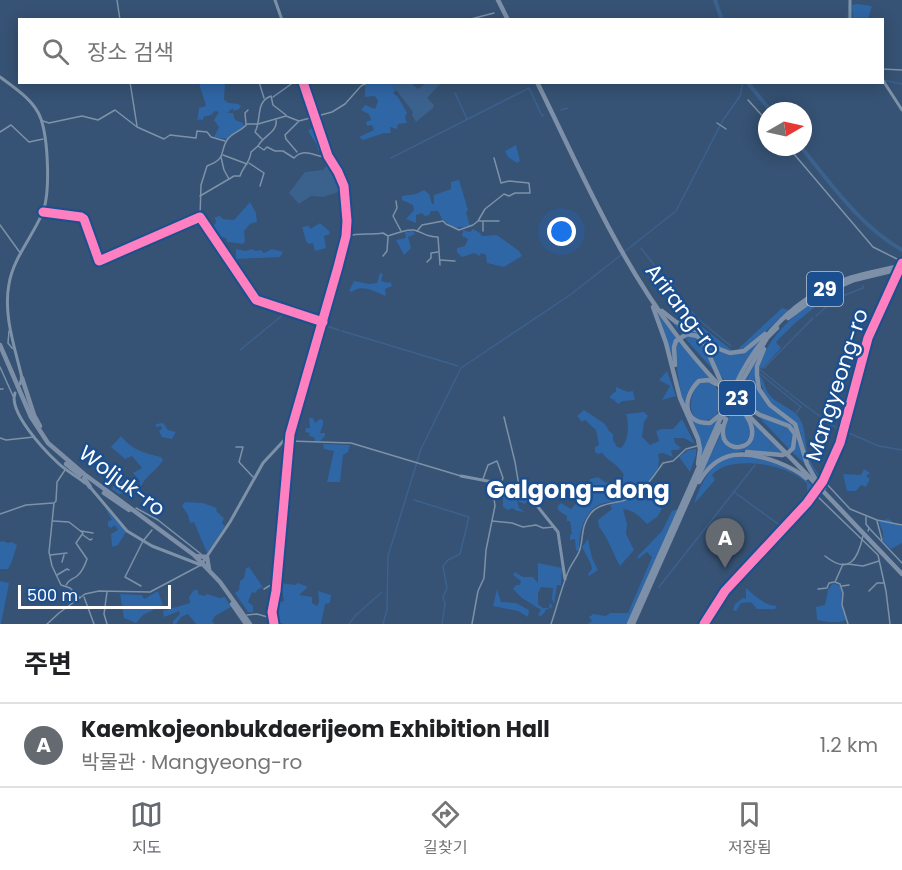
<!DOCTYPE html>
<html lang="ko">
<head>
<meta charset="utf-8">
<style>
	:root { --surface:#fff; --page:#f6f6f6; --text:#202124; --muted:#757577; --line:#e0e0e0; --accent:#656970 }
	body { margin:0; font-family:Poppins,"Noto Sans KR",sans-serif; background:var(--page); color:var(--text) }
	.compass { position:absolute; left:758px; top:102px; width:54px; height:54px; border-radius:50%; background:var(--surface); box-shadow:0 3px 15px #0003; rotate:81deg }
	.scale { position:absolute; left:18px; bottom:15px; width:153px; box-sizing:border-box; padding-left:6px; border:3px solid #fff; border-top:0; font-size:16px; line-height:21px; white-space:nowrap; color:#fff; -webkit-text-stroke:4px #1b4f8f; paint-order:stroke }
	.you { position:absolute; left:562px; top:232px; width:21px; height:21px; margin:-15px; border:4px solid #fff; border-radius:50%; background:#1a73e8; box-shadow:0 0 0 9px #1a73e833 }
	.badge { display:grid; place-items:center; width:39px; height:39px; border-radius:50%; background:var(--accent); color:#fff; font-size:20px; font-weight:700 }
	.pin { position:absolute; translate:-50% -50px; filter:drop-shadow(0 2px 3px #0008) }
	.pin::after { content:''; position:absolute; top:32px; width:21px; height:18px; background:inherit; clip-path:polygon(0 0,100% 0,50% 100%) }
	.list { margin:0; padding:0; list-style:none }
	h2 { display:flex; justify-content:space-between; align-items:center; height:78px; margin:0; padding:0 24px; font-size:26px }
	h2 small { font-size:20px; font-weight:400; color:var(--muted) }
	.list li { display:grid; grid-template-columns:39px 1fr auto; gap:18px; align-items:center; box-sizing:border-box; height:84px; padding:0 24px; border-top:2px solid var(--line) }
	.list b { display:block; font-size:22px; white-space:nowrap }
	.list p { margin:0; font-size:20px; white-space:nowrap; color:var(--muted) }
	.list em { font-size:20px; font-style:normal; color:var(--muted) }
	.icon { flex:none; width:33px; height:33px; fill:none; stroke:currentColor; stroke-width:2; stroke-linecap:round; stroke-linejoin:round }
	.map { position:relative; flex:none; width:902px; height:624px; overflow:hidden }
	.search { position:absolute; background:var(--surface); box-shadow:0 3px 15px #0003; left:18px; right:18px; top:18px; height:66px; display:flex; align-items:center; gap:15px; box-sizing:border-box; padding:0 21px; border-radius:0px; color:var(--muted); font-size:22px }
	.sheet { height:162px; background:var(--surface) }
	nav { display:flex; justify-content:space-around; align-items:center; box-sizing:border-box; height:84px; border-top:2px solid var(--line); background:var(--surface); font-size:16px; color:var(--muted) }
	nav a { display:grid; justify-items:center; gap:3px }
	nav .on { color:var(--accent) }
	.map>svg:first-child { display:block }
	.green { fill:#2f66a5 }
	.water { fill:#3b618d }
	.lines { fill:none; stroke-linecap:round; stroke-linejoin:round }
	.stream { stroke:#3b618d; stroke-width:1.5 }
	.river { stroke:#3b618d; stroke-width:4 }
	.minor { stroke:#7d92a8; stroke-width:1.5 }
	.tertiary { stroke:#7d92a8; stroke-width:3 }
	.primary { stroke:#7d8ea7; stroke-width:4.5 }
	.trunk { stroke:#7e90a7; stroke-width:4.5 }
	.trunk-bridge { stroke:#7e90a7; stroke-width:4.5 }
	.cycleway-casing { stroke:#1b4f8f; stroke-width:13 }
	.cycleway { stroke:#ff80c0; stroke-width:9 }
	.labels { text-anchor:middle; stroke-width:5; stroke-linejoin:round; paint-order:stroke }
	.shield { fill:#1b4f8f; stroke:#bbcadd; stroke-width:1.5 }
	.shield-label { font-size:20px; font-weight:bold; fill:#fff }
	.street-label { font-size:21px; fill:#fff; stroke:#1b4f8f }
	.quarter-label { font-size:24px; font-weight:bold; fill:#fff; stroke:#1b4f8f }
</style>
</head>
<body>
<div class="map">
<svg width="902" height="624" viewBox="0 0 902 624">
	<rect width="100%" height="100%" fill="#365274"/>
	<g class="green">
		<polygon points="857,4 872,6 868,19 853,19 852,5"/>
		<polygon points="199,83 225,83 224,100 229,103 238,104 241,106 239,109 233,111 233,108 227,113 233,113 235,120 243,123 244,126 226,139 214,137 219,127 214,120 219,112 215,111 211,115 203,117 203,121 200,119 197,121 199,108 206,106"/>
		<polygon points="368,83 391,83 396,90 393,93 398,97 407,113 405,117 407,123 398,124 397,129 390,127 391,133 384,133 363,140 359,137 374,130 372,125 367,126 366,122 371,120 369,114 361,110 365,105 375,109 378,101 375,96 365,97 365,85"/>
		<polygon points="316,125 323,148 318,151 317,145 308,131"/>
		<polygon points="516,145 520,161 517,163 508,157 505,151"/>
		<polygon points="459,180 468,210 466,212 470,226 454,228 442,219 438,211 431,211 429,215 425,216 422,213 416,215 416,223 406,219 414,210 413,205 402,200 402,196 416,194 424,190 429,194 432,204 434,204 434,195 451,189 451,182"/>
		<polygon points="250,202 256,213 257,222 250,224 244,231 245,241 243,244 227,242 226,238 215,236 210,229 216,223 215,217 220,216 223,219 234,220"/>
		<polygon points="320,223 329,231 330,234 324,236 326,248 315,251 313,243 309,244 306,241 302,227 309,226 310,229"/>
		<polygon points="473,229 480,233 482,236 497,235 519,251 522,256 504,267 487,263 486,255 481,253 480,256 474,253 462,257 457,252 457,248 465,246 468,239 462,236 463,230 470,232"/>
		<polygon points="413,231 415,234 408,237 411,248 404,255 396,240 406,238 405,232"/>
		<polygon points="236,249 245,251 253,249 255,251 261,250 264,253 272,249 283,252 280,257 236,259"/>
		<path d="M380 273 383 274 381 281 389 283 390 281 392 286 385 289 386 296C376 292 361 283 352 292L349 291 354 281 369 284 377 283Z"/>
		<path d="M809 304 815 307 794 324 776 342 781 348 762 369 759 367C767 340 787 321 809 304Z"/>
		<polygon points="782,308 789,310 752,344 740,350 739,348"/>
		<polygon points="658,314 677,339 674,362"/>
		<path d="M671 320 699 332 718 351 733 355 747 351 759 342 731 387C728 384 724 380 721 376 711 361 709 327 682 334Z"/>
		<polygon points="690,324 702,327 733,351 721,349 703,331"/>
		<path d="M690 336C705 339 709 358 714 371L684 337Z"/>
		<path d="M678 341 713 380C699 378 686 385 686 402 686 408 691 415 693 420 705 426 709 424 720 417L701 458C702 439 692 427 686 410 681 395 672 355 678 341Z"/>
		<path d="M760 353C746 404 771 392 794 425 801 436 801 453 806 465L792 452 797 441 796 435 793 436V443L789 449 755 413 789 427C783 420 776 420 767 416 756 411 748 403 739 394Z"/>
		<polygon points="667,371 676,396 662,400 670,386 659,380"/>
		<path d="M758 374C765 380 764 388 769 394 776 404 788 406 796 414 807 425 804 441 808 455 810 464 818 472 821 480L807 461 801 434 796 422 771 404 764 394Z"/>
		<path d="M708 381 727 397C709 441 676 417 698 384Z"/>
		<polygon points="616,387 628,392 633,391 635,400 623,401 618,404 613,399 611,399 610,396 616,391"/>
		<path d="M735 405C745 414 749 422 751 436 745 444 740 447 730 443 719 431 729 417 735 405Z"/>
		<path d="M584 410 605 424 609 431 613 434V440L617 447 621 448C629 440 629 423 626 414L644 412 648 416 644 422 642 437 650 445 659 441 656 431 662 429H673L682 419 695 444 684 438H674L675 443 681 448 678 450H671L673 457 663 453 658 454C664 475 639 495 621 500 613 502 601 502 594 508 582 518 579 535 579 550L576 551 575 539 570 540V535L572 534 570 521H567V516L559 511 557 507 561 503 571 509C579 500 590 491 590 479L598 477 606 483 607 482 618 488 624 475C618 464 609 462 602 453L598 454 595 452V447L599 445 596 430 585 420 582 422 577 416Z"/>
		<polygon points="309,418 313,418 315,423 320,419 323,420 323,425 320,433 325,433 325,436 320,441 315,441 314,437 309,436 310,433 305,432 306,428 310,428"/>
		<path d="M751 418 783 452 777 453 747 450 729 454 716 461 702 473 723 430 721 437 731 447C753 445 758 440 751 418Z"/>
		<polygon points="163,423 168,430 176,432 172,439 162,437 159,431 162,429 161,426 156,427 156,424"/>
		<path d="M121 436C132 450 144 453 161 457L163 460C156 472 144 476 140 489V481L133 473 142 468 132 456 125 459 111 447Z"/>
		<polygon points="323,444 350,445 348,452 343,455 340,482 327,482 334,451 324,449"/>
		<polygon points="696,449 696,455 690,472 679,457 688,450"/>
		<path d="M738 455C766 458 792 468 813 486L807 498V484C791 465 730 453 712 475L715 480 695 503C696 493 707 472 716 465 722 459 730 457 738 455Z"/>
		<polygon points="864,469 870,473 866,476 870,479 866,487 861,485 856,491 847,491 843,474 861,475"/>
		<polygon points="128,479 136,480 138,486 137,491 119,494 112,489 116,481 124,481"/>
		<polygon points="505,488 529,499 525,504 517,501 519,508 525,512 517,511 512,508 508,510 503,507 503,495 499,492"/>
		<path d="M645 488 643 493 662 509 657 517 647 524C639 516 634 510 623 509L627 524 626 534 634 550 620 566C614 555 606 534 599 527L598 520 612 509 610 505 637 496Z"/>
		<polygon points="185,502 203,503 217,508 216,511 224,518 222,523 225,526 207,553 194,522 190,523 188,515 182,506"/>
		<polygon points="105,508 126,532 118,545 112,547 111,534 118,530 115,525 111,528 108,526 108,521 112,520"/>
		<polygon points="678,509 627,624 588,624 592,621 589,617 593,614 606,616 610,613 628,613 652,557 647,552 638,559 637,557 662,531 672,511"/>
		<polygon points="888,519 892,521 892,523 902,526 902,543 891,549 883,541 883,532 879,522"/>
		<polygon points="588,539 592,558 598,570 589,576 588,574 592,569 591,564 582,547"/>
		<polygon points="3,541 8,543 12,542 17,545 12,561 8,569 0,569 0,542"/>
		<polygon points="538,563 562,568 561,585 557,585 554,605 552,599 553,588 541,587 538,593 538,604 543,608 549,608 550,603 553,607 545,610 545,612 541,616 538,615 541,610 522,598 513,589 516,585 520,585 521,581 513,575 515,572 523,577 533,577 538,583"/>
		<polygon points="249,567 263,587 257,590 256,593 252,592 248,602 253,606 253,612 248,612 235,593 239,590 240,581 244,578 246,568"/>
		<polygon points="0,581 9,583 1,624 0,624"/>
		<polygon points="281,583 295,585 298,583 308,587 299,595 312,597 312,603 317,606 319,602 318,591 331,595 330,603 325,604 321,624 284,624 276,622 276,603 284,601"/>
		<path d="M833 583 840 586 842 592 841 605 846 620C838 624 826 622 817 620L816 607 825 605 828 590Z"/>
		<path d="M746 588C755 596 764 605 777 606L775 609H757L751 602 741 603 736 611 733 610 735 604 743 598 746 599Z"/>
		<polygon points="497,589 501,602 516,603 529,610 528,617 518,611 493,606"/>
		<polygon points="194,590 198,590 198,594 205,596 207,594 220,598 225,597 231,607 215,616 212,621 215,624 196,624 188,614 181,617 176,624 173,624 173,621 180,614 179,611 164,617 163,611 190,603 189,597"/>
		<polygon points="158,591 163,605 143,615 136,623 124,618 120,594 142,595 144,599"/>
	</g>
	<g class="water">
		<polygon points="391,83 411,83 418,89 426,83 441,83 427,98 434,105 433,108 416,122 412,115 413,112"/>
		<polygon points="328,164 339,181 342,191 323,197 311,196 299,204 289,193 305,172 323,170"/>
	</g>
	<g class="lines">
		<g class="stream">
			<polyline points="848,20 849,5"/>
			<polyline points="883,80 902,84"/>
			<polyline points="455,93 467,119"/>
			<polyline points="561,110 568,108"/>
			<polyline points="391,158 529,88 542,116 544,115"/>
			<polyline points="641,248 679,297"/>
			<polyline points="624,252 676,211 723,120 740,96 743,82"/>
			<polyline points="681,299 698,319 731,346"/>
			<polyline points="816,316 835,299 863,288 863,286"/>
			<polyline points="323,325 339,330"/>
			<polyline points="342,331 458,366"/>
			<polyline points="240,350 284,314 320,324"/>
			<polyline points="741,354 747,360"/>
			<polyline points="764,368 813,318"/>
			<polyline points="759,369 788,392"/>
			<polyline points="759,373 801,407 795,414"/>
			<polyline points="790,394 830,424 841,430"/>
			<polyline points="844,431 879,446 902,450"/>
			<polyline points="778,437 785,429"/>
			<polyline points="770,448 773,443"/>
			<polyline points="757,462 758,461"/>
			<polyline points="734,492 781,526"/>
			<polyline points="414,500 469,517 460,554 448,560 443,566 447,588 443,597 445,604 442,624"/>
			<polyline points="659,587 755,465"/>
			<polyline points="349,624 356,615 382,592"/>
			<polyline points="383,624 387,610 388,556 421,449 461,368 570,295 621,255"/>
		</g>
		<g class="river">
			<polyline points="715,0 722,20"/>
			<polyline points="747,82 771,111"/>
			<path d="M801 147C831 184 860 226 902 250"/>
		</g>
		<g class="minor">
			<polyline points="117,0 120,20"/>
			<polyline points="419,19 419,20"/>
			<polyline points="434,20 434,19"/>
			<polyline points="467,20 494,13"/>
			<polyline points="882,69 902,70"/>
			<polyline points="130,82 137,126"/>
			<polyline points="259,82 264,98"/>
			<polyline points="273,97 294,82"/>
			<polyline points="748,100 767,121"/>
			<polyline points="43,121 49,123 82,116 98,120 115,110 137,127 164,139 170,135 196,138 197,131 207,132 211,137 225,141"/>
			<polyline points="717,123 726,129"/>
			<polyline points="246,124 245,113 248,110"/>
			<polyline points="0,132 11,125 29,142 43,139"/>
			<path d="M262 139 255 132C262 119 255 102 271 96L273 105 286 115"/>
			<path d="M258 146C263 136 278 132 276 120"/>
			<polyline points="788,147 873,247 901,261"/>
			<polyline points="297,152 286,139 285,135 298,122"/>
			<polyline points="223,155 247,164"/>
			<polyline points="249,163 264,173 260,186"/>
			<path d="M229 179 234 176H240C243 166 250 163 251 152L258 146 264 150 267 147 275 151H283L294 158C305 147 314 157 327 157"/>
			<polyline points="200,196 229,179 224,170 221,157"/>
			<polyline points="396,201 397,208 393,216 401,231"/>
			<path d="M200 217 201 185 207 166C228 158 219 152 227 140 232 132 242 131 247 124H258L286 116 299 121 332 112 345 104 361 86 369 82"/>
			<polyline points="479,221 499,221"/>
			<polyline points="0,225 21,254"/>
			<polyline points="417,231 422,225 443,221 446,224 459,230 473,225 478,221 485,209 504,194 509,196 515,193 530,193 529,183 509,181 501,183 494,158"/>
			<polyline points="483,231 483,222"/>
			<path d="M347 236C360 233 370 235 383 233L388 236C396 233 406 229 414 230 423 232 425 237 438 237L440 265"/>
			<polyline points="383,256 387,251 388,237"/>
			<polyline points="440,260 455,261"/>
			<polyline points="427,262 431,258 431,253 438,252"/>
			<polyline points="9,331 8,343 12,348 15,349"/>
			<polyline points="0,367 13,396"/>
			<polyline points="0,389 3,389"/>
			<polyline points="504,417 515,462 520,492"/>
			<polyline points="0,438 6,440 34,437"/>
			<polyline points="290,441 351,443 461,476"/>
			<polyline points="236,447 243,447 239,462 253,477"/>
			<polyline points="65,470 57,482 56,501 54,503 49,552 52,566 61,585 70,588 80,598"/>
			<polyline points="483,479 488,465 497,461 503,478 501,484"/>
			<polyline points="824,481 850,509 877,520 902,525"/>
			<polyline points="489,490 496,492"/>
			<polyline points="814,493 878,555 886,591 890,624"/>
			<polyline points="136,508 158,520 201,554"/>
			<polyline points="0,514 26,505 53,503"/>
			<polyline points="866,517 866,524 869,528 868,531"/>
			<path d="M53 521 69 522 83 533 76 543 87 559C85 565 82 572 77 576 72 580 69 579 66 585"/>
			<polyline points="492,521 512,523 523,527 536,525 543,528 554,527"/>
			<polyline points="877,521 882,540"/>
			<polyline points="869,528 902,563"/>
			<polyline points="81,531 93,533"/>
			<polyline points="83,535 90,540 92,539"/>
			<polyline points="50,555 67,553"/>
			<path d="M825 556C850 576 858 558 863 536"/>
			<polyline points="62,562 64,555"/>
			<polyline points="843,564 835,582 840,584 843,593 842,605 848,624"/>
			<polyline points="848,564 863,566 879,561"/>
			<polyline points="57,575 67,569 69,570"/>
			<polyline points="141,586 125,577 143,541 152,530"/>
			<polyline points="842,586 849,585"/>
			<polyline points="264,589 276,582"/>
			<polyline points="818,589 827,588 829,583 834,582"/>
			<polyline points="869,591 877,583 884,583"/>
			<polyline points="107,592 104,614 107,624"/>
			<polyline points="84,597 94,624"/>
			<polyline points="247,615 257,614 271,618"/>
			<polyline points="47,624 59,613 85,594 99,591 150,592 199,566"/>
			<polyline points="472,624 478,591 484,578 486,550 495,506 494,498 498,491 503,487"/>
			<path d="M551 624C557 607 561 589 568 572 571 564 576 559 579 552 584 540 580 526 591 513 599 503 614 504 625 500 644 493 652 478 663 463L673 461 686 449 697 446"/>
		</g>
		<g class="tertiary">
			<polyline points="275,0 282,20"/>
			<polyline points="850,20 850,0"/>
			<path d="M0 77C15 88 35 101 41 119 48 140 51 194 42 214 32 237 13 259 9 284 3 315 15 348 22 378L20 384"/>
			<polyline points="882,79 902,110"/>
			<polyline points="43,212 81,217 84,219 99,261 200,217 256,300 323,322"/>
			<path d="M15 393C8 412 45 451 58 463 66 471 77 476 85 483"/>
			<polyline points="461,476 498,483 523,494 534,502 558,532 565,579"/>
			<polyline points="90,487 127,531 152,546 201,565 230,522 263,463 289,435"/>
			<polyline points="274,624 272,612 276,591 290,434 338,267 346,236 347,221 344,186 338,172 328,156 303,82"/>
			<polyline points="704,624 725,591 807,503 823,481 840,443 868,338 902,263"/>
		</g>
		<g class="primary">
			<polyline points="0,345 31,417 48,443 84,474 194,555 220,582 250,624"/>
			<polyline points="22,378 34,415 40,426"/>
			<polyline points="66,464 80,475"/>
			<polyline points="84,478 90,487"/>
			<polyline points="104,493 129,510"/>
			<polyline points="195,556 207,557 209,569"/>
			<polyline points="232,604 246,624"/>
		</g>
		<g class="trunk">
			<polyline points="498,0 508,20"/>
			<path d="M537 82C579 167 617 257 675 333 716 388 769 434 815 483"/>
			<polyline points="822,294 854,280 891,271"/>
			<polyline points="653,307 666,343 680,398 698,439 700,449 698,464"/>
			<polyline points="662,311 676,322 700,332 719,349 730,353 744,351 765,334"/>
			<polyline points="788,318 815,298"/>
			<polyline points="687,334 697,336 703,341 721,382"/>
			<polyline points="764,349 757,366 757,375 759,389 770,405 795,424 807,464 816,480"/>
			<polyline points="675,365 674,347 676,341"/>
			<path d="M716 384 709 380 699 381C682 397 682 424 710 423L720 415"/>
			<path d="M734 388C757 338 797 295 850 278 863 274 877 271 891 268"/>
			<polyline points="738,388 767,338 777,328"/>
			<polyline points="744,405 760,415 789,426 795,434 793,448"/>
			<path d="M724 418 726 419C724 424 722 429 723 434 725 457 768 449 746 415"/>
			<polyline points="747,452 782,455"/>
			<path d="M699 482C718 449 745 450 777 462 787 466 797 470 806 478"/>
			<polyline points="822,490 902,574"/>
			<polyline points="629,624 729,399"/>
			<polyline points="633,624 721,426"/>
		</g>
		<g class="trunk-bridge">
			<polyline points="891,268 902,266"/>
			<polyline points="891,271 902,269"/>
			<polyline points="676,341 687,334"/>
			<polyline points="731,402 738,388"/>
			<polyline points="782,455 788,453 793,448"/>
			<polyline points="817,481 824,488"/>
			<polyline points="815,483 822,490"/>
		</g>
		<defs>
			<g id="cycleway">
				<polyline points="43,212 81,217 84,219 99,261 200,217 256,300 323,322"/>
				<polyline points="274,624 272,612 276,591 290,434 338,267 346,236 347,221 344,186 338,172 328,156 303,82"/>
				<polyline points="704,624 725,591 807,503 823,481 840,443 868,338 902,263"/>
			</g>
		</defs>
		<use href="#cycleway" class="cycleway-casing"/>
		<use href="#cycleway" class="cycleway"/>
	</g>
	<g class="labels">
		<g class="shield">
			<rect x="807" y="272" width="36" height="34" rx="4.5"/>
			<rect x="719" y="381" width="36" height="34" rx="4.5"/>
		</g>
		<g class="shield-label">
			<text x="825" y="296">29</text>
			<text x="737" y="405">23</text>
		</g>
		<g class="street-label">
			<text transform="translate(683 310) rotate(53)" y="7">Arirang-ro</text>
			<text transform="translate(837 385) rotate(-72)" y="7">Mangyeong-ro</text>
			<text transform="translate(122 481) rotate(37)" y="7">Woljuk-ro</text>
		</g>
		<g class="quarter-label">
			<text x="578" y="498">Galgong-dong</text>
		</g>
	</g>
</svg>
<svg class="compass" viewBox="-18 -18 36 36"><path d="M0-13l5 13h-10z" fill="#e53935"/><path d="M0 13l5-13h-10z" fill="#757577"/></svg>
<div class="scale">500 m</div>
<div class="you"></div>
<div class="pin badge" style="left:725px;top:568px">A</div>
<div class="search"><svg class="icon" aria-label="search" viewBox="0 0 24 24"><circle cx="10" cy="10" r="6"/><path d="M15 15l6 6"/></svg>장소 검색</div>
</div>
<section class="sheet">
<h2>주변<small></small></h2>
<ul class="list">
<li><span class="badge">A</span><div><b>Kaemkojeonbukdaerijeom Exhibition Hall</b><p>박물관 · Mangyeong-ro</p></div><em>1.2 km</em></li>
</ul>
</section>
<nav>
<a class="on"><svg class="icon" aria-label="map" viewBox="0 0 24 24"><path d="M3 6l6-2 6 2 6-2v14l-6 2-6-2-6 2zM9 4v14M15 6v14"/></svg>지도</a>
<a><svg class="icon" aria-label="directions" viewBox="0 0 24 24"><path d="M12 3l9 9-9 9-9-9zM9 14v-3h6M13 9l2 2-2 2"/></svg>길찾기</a>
<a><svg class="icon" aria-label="saved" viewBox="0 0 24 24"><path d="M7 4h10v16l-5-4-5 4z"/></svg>저장됨</a>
</nav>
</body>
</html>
